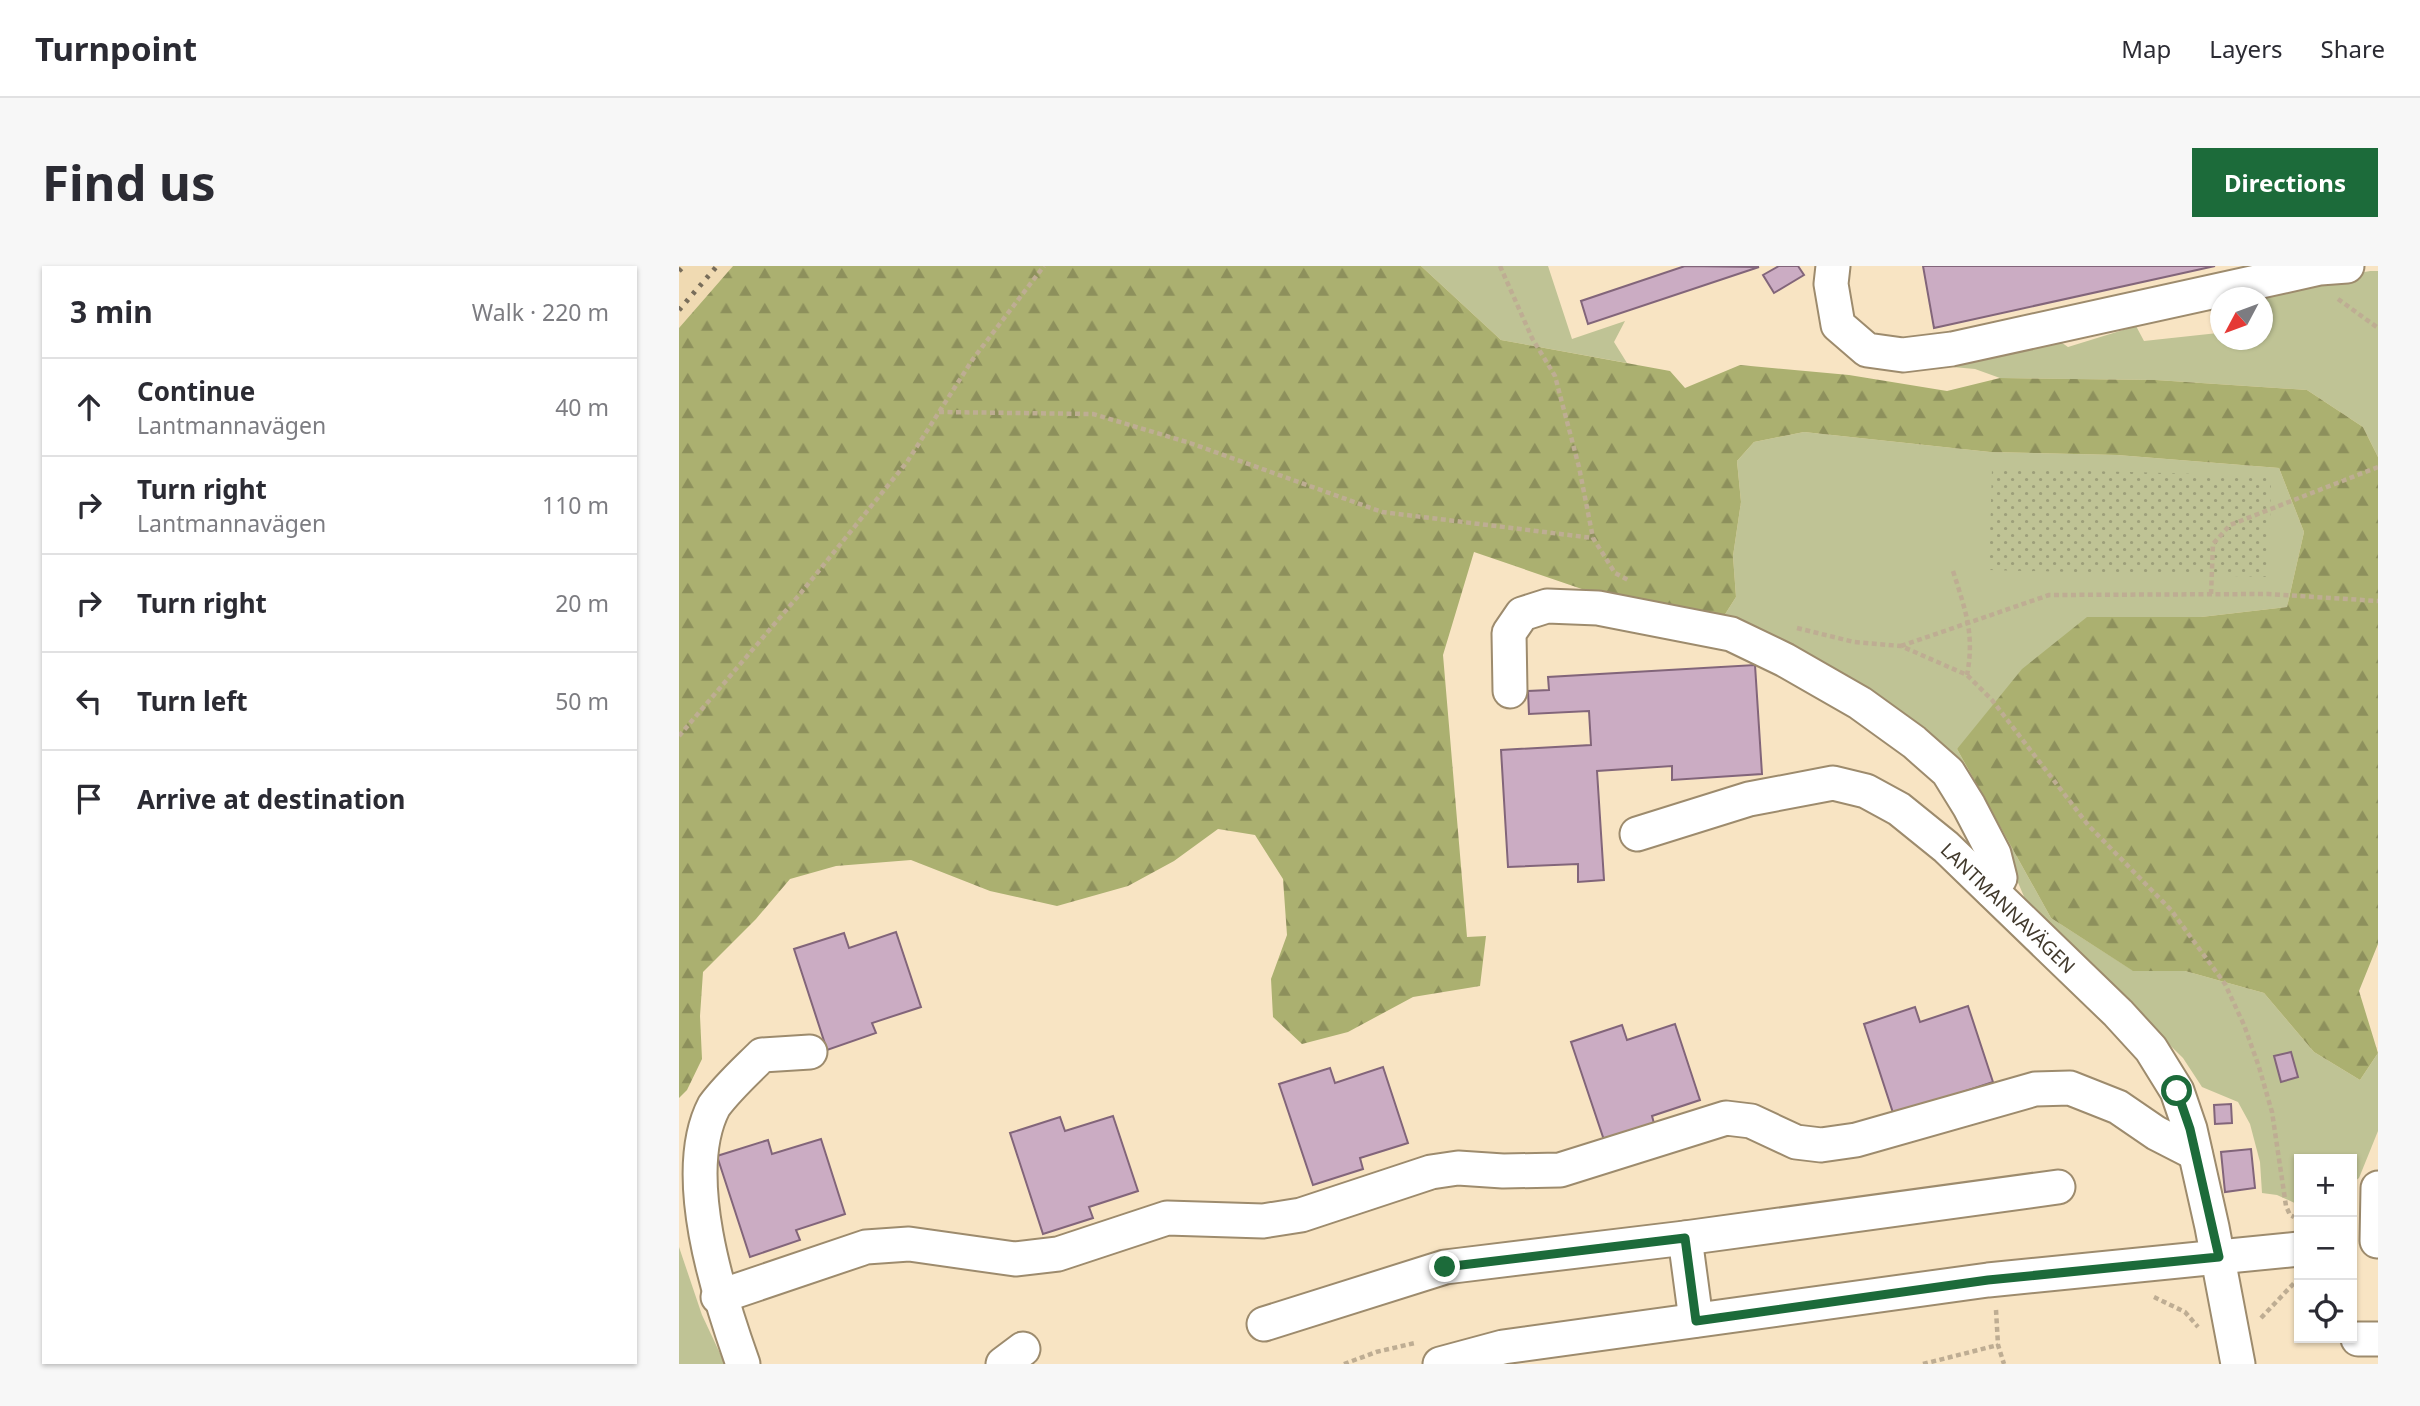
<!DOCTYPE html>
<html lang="en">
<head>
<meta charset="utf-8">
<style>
	:root { --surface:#fff; --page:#f7f7f7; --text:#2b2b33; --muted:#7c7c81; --line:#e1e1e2; --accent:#1c6b3a }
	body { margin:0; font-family:"Noto Sans",sans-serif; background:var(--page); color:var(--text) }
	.controls { position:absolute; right:21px; bottom:21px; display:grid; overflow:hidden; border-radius:0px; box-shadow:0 2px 5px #0004 }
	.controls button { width:63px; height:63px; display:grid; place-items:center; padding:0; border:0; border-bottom:2px solid var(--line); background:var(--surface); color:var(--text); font:35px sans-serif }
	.compass { position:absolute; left:1531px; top:21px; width:63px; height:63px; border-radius:50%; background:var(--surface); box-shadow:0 2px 5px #0004; rotate:229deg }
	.stop { position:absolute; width:21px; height:21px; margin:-16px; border:5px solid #1c6b3a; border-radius:50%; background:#fff }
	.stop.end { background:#1c6b3a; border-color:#fff; box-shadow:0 2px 7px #0008 }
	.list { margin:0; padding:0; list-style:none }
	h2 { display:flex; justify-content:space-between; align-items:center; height:91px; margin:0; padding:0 28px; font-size:30px }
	h2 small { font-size:23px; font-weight:400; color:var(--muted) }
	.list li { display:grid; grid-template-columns:46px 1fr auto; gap:21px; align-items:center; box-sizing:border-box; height:98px; padding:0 28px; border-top:2px solid var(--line) }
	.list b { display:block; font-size:26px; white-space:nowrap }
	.list p { margin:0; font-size:23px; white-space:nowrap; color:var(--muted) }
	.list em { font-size:23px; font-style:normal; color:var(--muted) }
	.icon { flex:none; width:38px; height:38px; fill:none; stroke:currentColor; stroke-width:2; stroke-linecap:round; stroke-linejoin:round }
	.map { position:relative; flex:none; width:1699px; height:1098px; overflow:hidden; border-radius:0px }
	header { display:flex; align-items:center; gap:42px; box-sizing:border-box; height:98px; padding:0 35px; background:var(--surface); border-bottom:2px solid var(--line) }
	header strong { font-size:33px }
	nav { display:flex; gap:38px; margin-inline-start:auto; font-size:24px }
	.intro { display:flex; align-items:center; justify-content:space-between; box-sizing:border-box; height:168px; padding:0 42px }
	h1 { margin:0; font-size:49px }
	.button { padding:18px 32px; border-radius:0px; background:var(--accent); color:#fff; font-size:24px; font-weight:700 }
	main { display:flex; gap:42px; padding:0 42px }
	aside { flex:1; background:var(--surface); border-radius:0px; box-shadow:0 2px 5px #0004 }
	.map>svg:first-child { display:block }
	.built { fill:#f0dab2 }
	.grass { fill:#bfc395 }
	.forest { fill:url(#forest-firs) }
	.park { fill:url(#park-dots) }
	.building { fill:#cbacc3; stroke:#82657a; stroke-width:2 }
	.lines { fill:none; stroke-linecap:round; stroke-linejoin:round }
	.minor-casing { stroke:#9d8b6d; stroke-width:37 }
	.path { stroke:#bead93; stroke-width:4.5; stroke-dasharray:5 3.5; stroke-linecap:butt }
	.minor { stroke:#fff; stroke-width:33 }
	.rail { stroke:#786d5a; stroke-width:5; stroke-dasharray:3.5 7; stroke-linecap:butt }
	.route { stroke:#1c6b3a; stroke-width:9 }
	.labels { text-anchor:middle; stroke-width:5; stroke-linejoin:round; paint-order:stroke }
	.street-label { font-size:19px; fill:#41392c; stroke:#fff }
</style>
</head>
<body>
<header>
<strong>Turnpoint</strong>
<nav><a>Map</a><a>Layers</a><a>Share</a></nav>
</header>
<div class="intro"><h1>Find us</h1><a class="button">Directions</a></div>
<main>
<aside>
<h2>3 min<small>Walk · 220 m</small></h2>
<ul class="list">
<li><svg class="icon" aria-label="ahead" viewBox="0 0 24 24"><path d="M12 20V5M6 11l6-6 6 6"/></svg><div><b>Continue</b><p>Lantmannavägen</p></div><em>40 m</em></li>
<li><svg class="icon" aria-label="right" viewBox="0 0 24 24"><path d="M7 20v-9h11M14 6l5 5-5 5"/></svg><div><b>Turn right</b><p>Lantmannavägen</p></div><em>110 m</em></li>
<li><svg class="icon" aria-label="right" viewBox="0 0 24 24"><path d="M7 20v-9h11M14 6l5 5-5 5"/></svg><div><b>Turn right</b></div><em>20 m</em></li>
<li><svg class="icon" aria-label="left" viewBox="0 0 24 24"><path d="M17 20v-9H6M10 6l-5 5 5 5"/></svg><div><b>Turn left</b></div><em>50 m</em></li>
<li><svg class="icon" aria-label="arrive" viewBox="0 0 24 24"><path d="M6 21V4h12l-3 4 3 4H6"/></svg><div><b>Arrive at destination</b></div></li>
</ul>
</aside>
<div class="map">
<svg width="1699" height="1098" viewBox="0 0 1699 1098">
	<defs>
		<pattern id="forest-firs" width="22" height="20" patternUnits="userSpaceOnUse" patternTransform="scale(1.75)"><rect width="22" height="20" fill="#abb070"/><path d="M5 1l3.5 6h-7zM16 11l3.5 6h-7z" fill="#8d905c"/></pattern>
		<pattern id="park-dots" width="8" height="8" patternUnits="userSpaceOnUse" patternTransform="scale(1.75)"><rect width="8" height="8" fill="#bfc395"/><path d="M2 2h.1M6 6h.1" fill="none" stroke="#9d9f7a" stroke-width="1.8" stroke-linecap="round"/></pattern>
	</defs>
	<rect width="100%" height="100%" fill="#f8e4c3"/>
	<polygon class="built" points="0,0 54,0 0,62"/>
	<g class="grass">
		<polygon points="742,0 869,0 893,73 946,55 935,76 948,97 822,74"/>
		<polygon points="1691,5 1699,5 1699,191 1684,161 1628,124 1477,114 1321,112 1296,103 1251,99 1370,68 1389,81 1457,60 1465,75 1539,67 1541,62 1542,74 1584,74 1584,32 1605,21"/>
		<polygon points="1125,166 1311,186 1438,189 1600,202 1625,266 1608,341 1522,351 1278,483 1372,652 1453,704 1506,705 1585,727 1635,786 1681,814 1699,787 1699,865 1680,912 1673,917 1673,893 1620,893 1620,939 1598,929 1583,927 1581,896 1571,858 1559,836 1523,821 1504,792 1349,640 1332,600 1268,488 1043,353 1057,331 1054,290 1062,236 1058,195 1075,176"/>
		<polygon points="0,981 23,1049 46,1098 0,1098"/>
	</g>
	<polygon class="forest" points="54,0 742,0 822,74 991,105 1006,122 1061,99 1170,109 1268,125 1321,112 1477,114 1628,124 1684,161 1699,191 1699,678 1680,725 1699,787 1681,814 1635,786 1585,727 1506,705 1454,705 1372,652 1278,483 1343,403 1408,351 1522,351 1608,341 1625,266 1600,202 1438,189 1311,186 1125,166 1075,176 1058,195 1062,236 1054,290 1057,331 1043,353 935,334 795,286 764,389 788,671 807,670 801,720 734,731 669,766 623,778 594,751 592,713 608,669 604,613 576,569 539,563 495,595 449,620 378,640 311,625 232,594 157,600 111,613 77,653 24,706 21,750 23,793 8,824 0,832 0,62"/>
	<polygon class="park" points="1313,202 1592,210 1590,311 1310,304"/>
	<g class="building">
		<polygon points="1006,0 1080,1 909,58 902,35"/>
		<polygon points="1100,0 1119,0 1125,9 1095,27 1084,9"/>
		<polygon points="1244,0 1536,0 1255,62"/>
		<polygon points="1076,399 1083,508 993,514 993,500 918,505 925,614 899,616 899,598 829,601 822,484 912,479 910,445 850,448 849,425 870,424 869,411"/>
		<polygon points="217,666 242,741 193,757 197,767 148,784 115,683 165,667 170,682"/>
		<polygon points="1289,740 1314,816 1266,832 1218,859 1185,758 1236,741 1241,756"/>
		<polygon points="996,758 1021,834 973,850 976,861 926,877 892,776 943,759 948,774"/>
		<polygon points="1612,786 1619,811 1602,816 1595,790"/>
		<polygon points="704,801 729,877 681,892 684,903 634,919 600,818 651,802 656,817"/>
		<polygon points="1552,838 1553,857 1536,858 1535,839"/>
		<polygon points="434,850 459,925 410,941 414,952 364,968 331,867 381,851 386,865"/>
		<polygon points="142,873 166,948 117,964 121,974 71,991 38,890 89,874 93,888"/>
		<polygon points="1572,883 1576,922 1546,926 1542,886"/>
	</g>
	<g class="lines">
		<defs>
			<g id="minor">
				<polyline points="1154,0 1152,18 1159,59 1188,84 1224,89 1273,83 1641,2 1668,0"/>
				<polyline points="831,425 830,367 843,348 868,340 919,342 1052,368 1106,394 1181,437 1235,476 1269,506 1290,540 1315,588 1321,612 1313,625"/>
				<polyline points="958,568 1070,533 1154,517 1187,525 1220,543 1267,581 1439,747 1472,783 1498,825 1511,863 1533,961 1559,1098"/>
				<polyline points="1006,972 1017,1054"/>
				<polyline points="1698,975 1699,922"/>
				<polyline points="39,1031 187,981 230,978 336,993 379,988 488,952 584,955 622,949 752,906 779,902 824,905 881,904 1047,852 1072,855 1117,876 1142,879 1177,874 1356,823 1391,822 1439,841 1477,867 1516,887"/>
				<polyline points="585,1058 766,1001 1006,972 1379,921"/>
				<polyline points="1679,1073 1699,1073"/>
				<path d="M64 1098C39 1028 0 907 35 840 49 821 67 805 83 789L131 786"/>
				<polyline points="324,1098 344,1083"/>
				<polyline points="761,1098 824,1081 1309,1014 1620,983"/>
			</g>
		</defs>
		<use href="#minor" class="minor-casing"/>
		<g class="path">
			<polyline points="821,0 853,72 876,110 900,201 914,272 936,307 949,314"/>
			<polyline points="1659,33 1699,62"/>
			<polyline points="260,146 414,148 511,177 703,246 914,272"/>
			<path d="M1274 305C1286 343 1296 368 1288 409"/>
			<polyline points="1532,328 1534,278 1551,259 1699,201"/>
			<polyline points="1118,362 1175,376 1222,380 1288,409 1313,434 1409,559 1492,644 1546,718 1565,759 1580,801 1593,846 1607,940 1611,949 1615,951"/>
			<polyline points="1222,380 1370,329 1589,328 1699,335"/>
			<polyline points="0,470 121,328 228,196 294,93 365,0"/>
			<polyline points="1475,1031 1506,1046 1519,1061"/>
			<polyline points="1317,1044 1319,1079 1325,1098"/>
			<polyline points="1582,1052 1617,1015"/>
			<polyline points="665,1098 697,1086 736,1077"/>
			<polyline points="1244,1098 1319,1079"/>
		</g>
		<use href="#minor" class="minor"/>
		<g class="rail">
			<polyline points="0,5 5,0"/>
			<polyline points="0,44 38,0"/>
		</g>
	</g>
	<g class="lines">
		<polyline class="route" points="766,1001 1006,972 1017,1055 1309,1014 1540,991 1511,863 1498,825"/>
	</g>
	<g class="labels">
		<g class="street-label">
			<text transform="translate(1329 642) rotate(44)" y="7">LANTMANNAVÄGEN</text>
		</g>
	</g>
</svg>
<div class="controls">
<button>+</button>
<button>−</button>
<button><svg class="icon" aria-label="locate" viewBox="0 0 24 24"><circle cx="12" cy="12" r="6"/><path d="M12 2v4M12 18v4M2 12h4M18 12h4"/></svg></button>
</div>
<svg class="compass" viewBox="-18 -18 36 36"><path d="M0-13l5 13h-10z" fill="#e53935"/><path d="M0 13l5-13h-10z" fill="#7c7c81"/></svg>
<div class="stop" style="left:1498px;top:825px"></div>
<div class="stop end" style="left:766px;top:1001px"></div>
</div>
</main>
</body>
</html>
